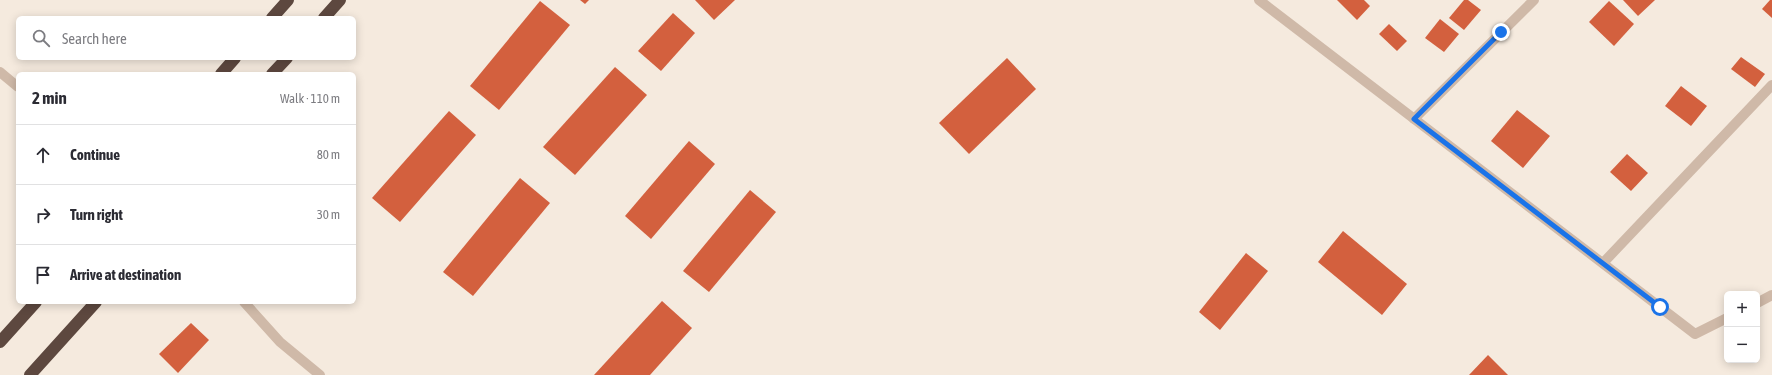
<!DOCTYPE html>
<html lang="en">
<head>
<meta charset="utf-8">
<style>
	:root { --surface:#fff; --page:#f7f7f7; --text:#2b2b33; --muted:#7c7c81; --line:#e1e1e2 }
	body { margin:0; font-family:"Asap Condensed",sans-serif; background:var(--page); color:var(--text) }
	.controls { position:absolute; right:12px; bottom:12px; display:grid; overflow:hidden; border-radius:6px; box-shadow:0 2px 10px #0003 }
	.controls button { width:36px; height:36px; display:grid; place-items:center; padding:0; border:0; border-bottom:1px solid var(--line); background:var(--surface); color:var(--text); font:20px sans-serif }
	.stop { position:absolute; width:12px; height:12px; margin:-9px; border:3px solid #1a73e8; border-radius:50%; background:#fff }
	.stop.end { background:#1a73e8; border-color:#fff; box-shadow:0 1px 4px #0008 }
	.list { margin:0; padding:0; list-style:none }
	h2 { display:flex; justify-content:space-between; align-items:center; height:52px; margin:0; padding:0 16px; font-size:17px }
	h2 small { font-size:13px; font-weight:400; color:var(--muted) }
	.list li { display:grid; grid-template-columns:26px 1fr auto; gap:12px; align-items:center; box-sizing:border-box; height:60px; padding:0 16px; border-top:1px solid var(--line) }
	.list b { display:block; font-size:15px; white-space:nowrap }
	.list em { font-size:13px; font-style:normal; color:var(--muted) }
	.icon { flex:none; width:22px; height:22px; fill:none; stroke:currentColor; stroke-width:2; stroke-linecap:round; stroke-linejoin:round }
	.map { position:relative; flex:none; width:1772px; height:375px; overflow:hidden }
	.search { position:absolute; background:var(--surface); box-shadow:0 2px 10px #0003; left:16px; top:16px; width:340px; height:44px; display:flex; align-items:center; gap:10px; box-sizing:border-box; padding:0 14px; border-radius:6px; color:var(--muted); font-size:15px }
	.panel { position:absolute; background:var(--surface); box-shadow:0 2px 10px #0003; left:16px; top:72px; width:340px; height:232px; border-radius:6px }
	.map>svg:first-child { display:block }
	.building { fill:#d3603e }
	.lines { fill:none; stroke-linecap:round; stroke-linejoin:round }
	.street { stroke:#cfb9a8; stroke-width:10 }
	.highway { stroke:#5d483f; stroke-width:12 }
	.route { stroke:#1a73e8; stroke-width:5 }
</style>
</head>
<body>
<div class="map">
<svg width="1772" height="375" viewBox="0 0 1772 375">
	<rect width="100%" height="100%" fill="#f5eade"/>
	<g class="building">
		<polygon points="580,0 589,0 585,4"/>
		<polygon points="695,0 735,0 714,20"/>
		<polygon points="1337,0 1364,0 1370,6 1357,20"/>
		<polygon points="1464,0 1468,0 1481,10 1464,30 1449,18"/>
		<polygon points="1623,0 1655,0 1638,16"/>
		<polygon points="1770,0 1772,0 1772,18 1762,9"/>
		<polygon points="540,1 570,25 499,110 470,86"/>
		<polygon points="1609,1 1634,24 1614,46 1589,22"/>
		<polygon points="673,13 695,33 661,71 638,51"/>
		<polygon points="1440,19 1459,34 1444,52 1425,38"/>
		<polygon points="1389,24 1407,41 1397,51 1379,34"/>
		<polygon points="1741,57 1765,74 1755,87 1731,69"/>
		<polygon points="1007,58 1036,89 969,154 939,123"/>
		<polygon points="615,67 647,95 575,175 543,147"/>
		<polygon points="1681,86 1707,106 1691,126 1665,106"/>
		<polygon points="1517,110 1550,136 1523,168 1491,141"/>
		<polygon points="449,111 476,135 400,222 372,198"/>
		<polygon points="689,141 715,164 651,239 625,216"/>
		<polygon points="1627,154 1648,173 1631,191 1610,172"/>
		<polygon points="520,178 550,203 473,296 443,272"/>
		<polygon points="750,190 776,212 709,292 683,271"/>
		<polygon points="1343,231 1407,284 1382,315 1318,262"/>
		<polygon points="1246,253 1268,271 1220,330 1199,312"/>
		<polygon points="662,301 692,328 650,375 594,375"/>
		<polygon points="191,323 209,340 178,373 159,354"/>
		<polygon points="1488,355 1508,375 1469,375"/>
	</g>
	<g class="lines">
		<g class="street">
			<polyline points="1259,0 1695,334 1727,318"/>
			<polyline points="0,72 18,87"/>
			<polyline points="1414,119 1534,0"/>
			<polyline points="1603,263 1772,85"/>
			<polyline points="244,302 280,342 320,375"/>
			<polyline points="1757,303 1772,295"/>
		</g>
		<g class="highway">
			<polyline points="272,18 288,0"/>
			<polyline points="324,18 340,0"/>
			<polyline points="221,74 235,58"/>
			<polyline points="272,74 287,58"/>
			<polyline points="0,342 36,302"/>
			<polyline points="30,375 96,302"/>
		</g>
	</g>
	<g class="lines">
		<polyline class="route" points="1501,32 1414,119 1660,307"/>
	</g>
</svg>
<div class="controls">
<button>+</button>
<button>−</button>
</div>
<div class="stop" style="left:1660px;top:307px"></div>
<div class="stop end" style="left:1501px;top:32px"></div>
<div class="search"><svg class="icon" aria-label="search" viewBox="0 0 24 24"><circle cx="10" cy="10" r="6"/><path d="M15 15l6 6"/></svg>Search here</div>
<section class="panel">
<h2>2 min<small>Walk · 110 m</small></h2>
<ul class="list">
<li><svg class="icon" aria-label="ahead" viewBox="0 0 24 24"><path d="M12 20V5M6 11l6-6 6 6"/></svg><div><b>Continue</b></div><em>80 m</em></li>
<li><svg class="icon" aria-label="right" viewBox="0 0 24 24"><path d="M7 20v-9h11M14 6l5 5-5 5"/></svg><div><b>Turn right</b></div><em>30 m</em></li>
<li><svg class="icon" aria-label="arrive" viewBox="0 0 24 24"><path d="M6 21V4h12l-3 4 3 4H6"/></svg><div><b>Arrive at destination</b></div></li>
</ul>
</section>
</div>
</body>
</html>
